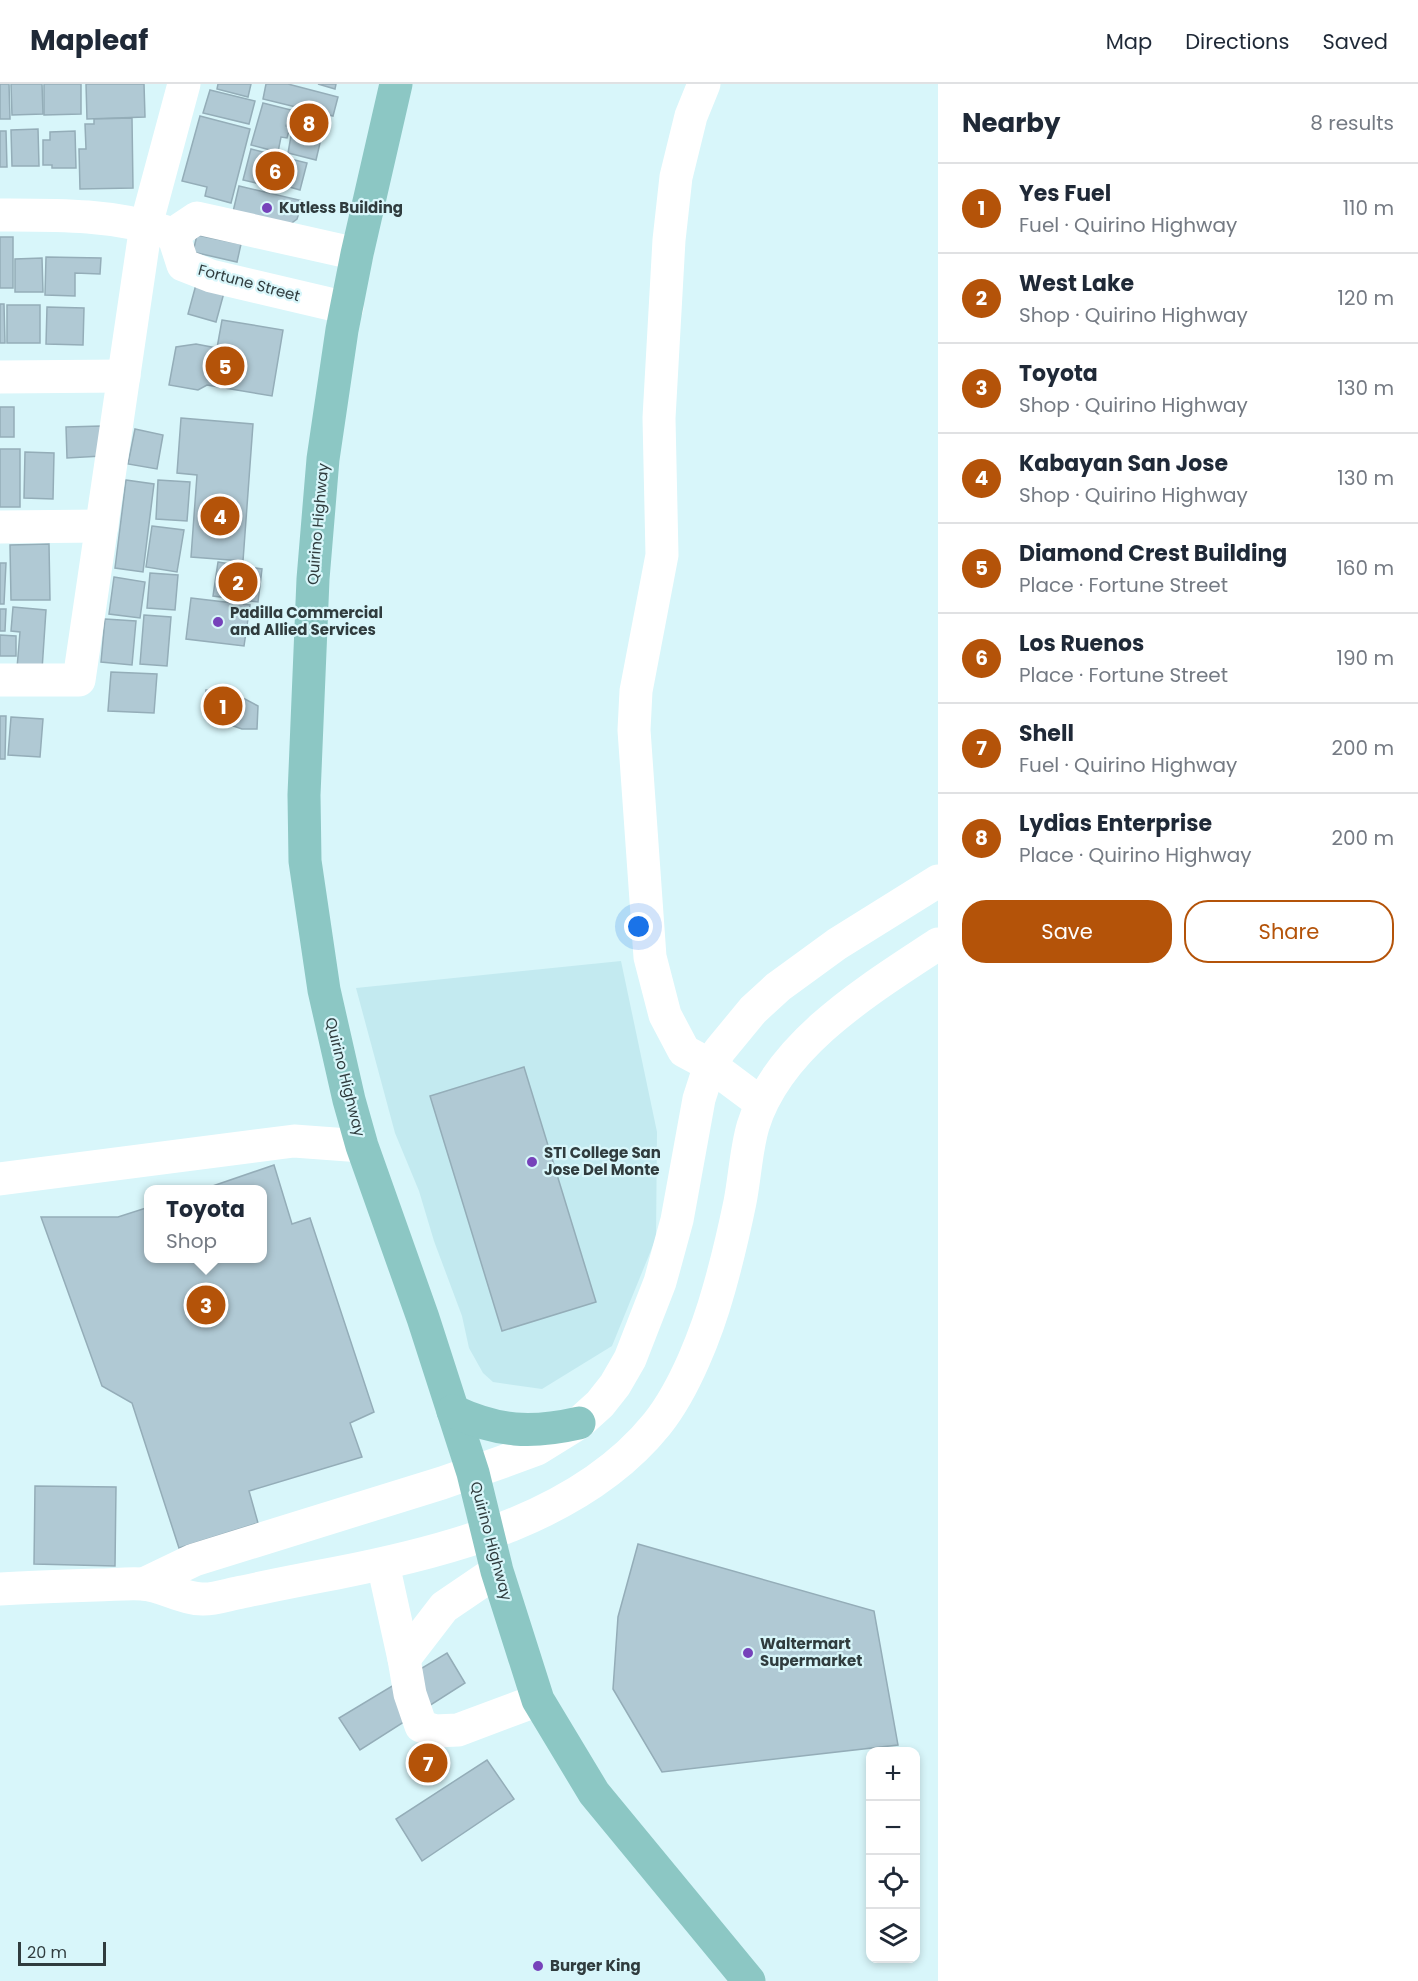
<!DOCTYPE html>
<html lang="en">
<head>
<meta charset="utf-8">
<style>
	:root { --surface:#fff; --page:#f2f2f3; --text:#1f2937; --muted:#747a83; --line:#e0e1e3; --accent:#b45309 }
	body { margin:0; font-family:Poppins,sans-serif; background:var(--page); color:var(--text) }
	.controls { position:absolute; right:18px; bottom:18px; display:grid; overflow:hidden; border-radius:12px; box-shadow:0 3px 9px #0003 }
	.controls button { width:54px; height:54px; display:grid; place-items:center; padding:0; border:0; border-bottom:2px solid var(--line); background:var(--surface); color:var(--text); font:30px sans-serif }
	.scale { position:absolute; left:18px; bottom:15px; width:88px; box-sizing:border-box; padding-left:6px; border:3px solid #303c3e; border-top:0; font-size:16px; line-height:21px; white-space:nowrap; color:#303c3e; -webkit-text-stroke:4px #d8f6fa; paint-order:stroke }
	.you { position:absolute; left:639px; top:843px; width:21px; height:21px; margin:-15px; border:4px solid #fff; border-radius:50%; background:#1a73e8; box-shadow:0 0 0 9px #1a73e833 }
	.badge { display:grid; place-items:center; width:39px; height:39px; border-radius:50%; background:var(--accent); color:#fff; font-size:20px; font-weight:700 }
	.pin { position:absolute; translate:-50% -50%; border:3px solid #fff; box-shadow:0 2px 6px #0006 }
	.popup { position:absolute; left:144px; top:1101px; width:123px; height:78px; box-sizing:border-box; display:grid; place-content:center; border-radius:12px; background:var(--surface); filter:drop-shadow(0 2px 4px #0005); font-size:20px; white-space:nowrap; color:var(--muted) }
	.popup b { font-size:22px; color:var(--text) }
	.popup::after { content:''; position:absolute; left:50%; top:100%; margin-left:-12px; border:12px solid transparent; border-top-color:var(--surface) }
	.list { margin:0; padding:0; list-style:none }
	h2 { display:flex; justify-content:space-between; align-items:center; height:78px; margin:0; padding:0 24px; font-size:26px }
	h2 small { font-size:20px; font-weight:400; color:var(--muted) }
	.list li { display:grid; grid-template-columns:39px 1fr auto; gap:18px; align-items:center; box-sizing:border-box; height:90px; padding:0 24px; border-top:2px solid var(--line) }
	.list b { display:block; font-size:22px; white-space:nowrap }
	.list p { margin:0; font-size:20px; white-space:nowrap; color:var(--muted) }
	.list em { font-size:20px; font-style:normal; color:var(--muted) }
	.actions { display:flex; gap:12px; padding:18px 24px }
	.actions a { flex:1; padding:14px 0; border:2px solid var(--accent); border-radius:24px; text-align:center; font-size:21px; color:var(--accent) }
	.actions .main { background:var(--accent); color:#fff }
	.icon { flex:none; width:33px; height:33px; fill:none; stroke:currentColor; stroke-width:2; stroke-linecap:round; stroke-linejoin:round }
	.map { position:relative; flex:none; width:938px; height:1897px; overflow:hidden }
	header { display:flex; align-items:center; gap:36px; box-sizing:border-box; height:84px; padding:0 30px; background:var(--surface); border-bottom:2px solid var(--line) }
	header strong { font-size:28px }
	nav { display:flex; gap:33px; margin-inline-start:auto; font-size:21px }
	main { display:flex }
	aside { flex:1; background:var(--surface) }
	.map>svg:first-child { display:block }
	.built { fill:#c3eaf0 }
	.building { fill:#b0c9d4; stroke:#94adb8; stroke-width:1.5 }
	.lines { fill:none; stroke-linecap:round; stroke-linejoin:round }
	.minor { stroke:#fff; stroke-width:33 }
	.major { stroke:#8cc7c4; stroke-width:33 }
	.poi-dot { fill:#7642ba; stroke:#d8f6fa; stroke-width:2 }
	.labels { text-anchor:middle; stroke-width:4.5; stroke-linejoin:round; paint-order:stroke }
	.poi-label { font-size:15px; font-weight:bold; fill:#303c3e; stroke:#d8f6fa; text-anchor:start }
	.street-label { font-size:15px; fill:#303c3e; stroke:#d8f6fa }
</style>
</head>
<body>
<header>
<strong>Mapleaf</strong>
<nav><a>Map</a><a>Directions</a><a>Saved</a></nav>
</header>
<main>
<div class="map">
<svg width="938" height="1897" viewBox="0 0 938 1897">
	<rect width="100%" height="100%" fill="#d8f6fa"/>
	<polygon class="built" points="621,877 657,1048 656,1154 612,1262 542,1305 493,1298 483,1289 469,1264 462,1232 434,1157 419,1107 395,1049 356,904"/>
	<g class="building">
		<polygon points="0,0 9,0 10,35 0,35"/>
		<polygon points="11,0 42,0 43,30 12,31"/>
		<polygon points="44,0 81,0 81,30 44,31"/>
		<polygon points="86,0 144,0 145,33 87,35"/>
		<polygon points="218,0 251,0 248,13 217,5"/>
		<polygon points="266,0 288,0 338,13 333,32 263,15"/>
		<polygon points="318,0 336,0 335,5"/>
		<polygon points="210,6 255,17 249,40 203,29"/>
		<polygon points="263,19 291,26 286,42 290,43 287,54 281,53 278,68 251,61"/>
		<polygon points="297,26 326,34 320,53 291,45"/>
		<polygon points="200,32 250,45 231,119 205,112 207,103 182,97"/>
		<polygon points="132,34 133,104 80,105 79,65 86,65 85,40 94,40 94,35"/>
		<polygon points="38,45 39,82 12,82 11,46"/>
		<polygon points="0,47 6,47 7,83 0,83"/>
		<polygon points="75,47 76,84 52,84 52,81 43,81 43,56 50,56 50,48"/>
		<polygon points="291,52 320,59 316,76 288,69"/>
		<polygon points="251,65 307,79 300,106 286,102 285,106 243,96"/>
		<polygon points="239,102 303,117 297,135 285,144 232,132"/>
		<polygon points="197,151 241,160 237,178 193,168"/>
		<rect x="0" y="153" width="13" height="51"/>
		<polygon points="46,173 101,174 100,190 75,189 75,212 45,211"/>
		<polygon points="42,174 43,208 15,208 15,175"/>
		<polygon points="197,197 225,205 216,238 188,230"/>
		<polygon points="0,220 4,220 5,259 0,259"/>
		<rect x="7" y="221" width="33" height="38"/>
		<polygon points="47,223 84,224 83,261 46,260"/>
		<polygon points="222,236 283,246 272,312 207,301 198,306 169,301 176,263 196,260 217,264"/>
		<rect x="0" y="323" width="14" height="30"/>
		<polygon points="181,334 253,340 243,477 191,473 197,391 177,389"/>
		<polygon points="101,342 102,372 67,374 66,343"/>
		<polygon points="135,345 163,351 157,385 128,380"/>
		<rect x="0" y="365" width="20" height="58"/>
		<polygon points="25,368 54,369 53,415 24,414"/>
		<polygon points="126,396 154,400 143,488 115,484"/>
		<polygon points="158,396 190,398 187,437 156,435"/>
		<polygon points="152,442 184,446 177,488 146,483"/>
		<polygon points="49,460 50,516 11,516 10,461"/>
		<polygon points="218,478 262,485 258,518 213,512"/>
		<polygon points="0,479 6,479 4,520 0,520"/>
		<polygon points="150,489 178,491 175,526 147,524"/>
		<polygon points="114,493 145,498 140,534 109,530"/>
		<polygon points="191,514 250,521 244,562 186,555"/>
		<polygon points="13,523 46,526 42,586 17,584 20,548 11,547"/>
		<polygon points="0,525 6,525 5,547 0,547"/>
		<polygon points="144,531 171,533 167,582 140,580"/>
		<polygon points="105,535 136,537 132,581 101,578"/>
		<polygon points="0,551 16,552 16,572 0,572"/>
		<polygon points="111,588 157,590 154,629 108,627"/>
		<polygon points="206,606 228,606 258,622 257,645 242,645 204,632"/>
		<polygon points="0,632 6,632 5,675 0,675"/>
		<polygon points="11,633 43,635 40,673 8,671"/>
		<polygon points="524,983 596,1218 502,1247 430,1012"/>
		<polygon points="274,1081 292,1140 310,1134 374,1328 350,1339 362,1373 249,1407 258,1439 179,1464 132,1319 102,1302 41,1133 118,1133 149,1123 149,1174 263,1174 263,1106 201,1106"/>
		<polygon points="35,1402 116,1403 115,1482 34,1480"/>
		<polygon points="638,1460 874,1527 898,1661 662,1688 613,1605 618,1533"/>
		<polygon points="447,1569 465,1599 360,1666 339,1634"/>
		<polygon points="487,1676 514,1715 422,1777 396,1735"/>
	</g>
	<g class="lines">
		<g class="minor">
			<polyline points="704,0 691,32 676,93 669,156 659,334 662,471 636,607 634,646 650,873 665,931 684,967 710,981 761,1019"/>
			<path d="M0 131C56 131 112 130 166 148"/>
			<polyline points="173,150 183,181 211,192 347,224"/>
			<polyline points="173,150 197,134 357,170"/>
			<polyline points="0,293 124,292"/>
			<polyline points="0,443 102,442"/>
			<polyline points="0,596 79,596 146,141 184,0"/>
			<polyline points="0,1095 294,1057 362,1062"/>
			<polyline points="383,1480 404,1575 410,1610 421,1642 435,1647 458,1646 538,1616"/>
			<polyline points="144,1500 194,1476 442,1399 502,1378 537,1365 579,1339 600,1320 615,1301 630,1275 660,1198 677,1136 699,1015 710,981 720,966 753,926 778,903 837,860 938,797"/>
			<path d="M0 1505C32 1503 64 1502 97 1501 111 1501 127 1499 142 1500 162 1501 185 1516 204 1515 216 1515 230 1510 242 1508 274 1501 305 1495 337 1489 450 1467 582 1433 657 1340 685 1305 707 1248 719 1205 727 1177 734 1147 740 1118 745 1092 746 1066 753 1042 778 960 870 905 938 860"/>
			<polyline points="404,1575 444,1523 497,1487"/>
		</g>
		<g class="major">
			<polyline points="396,0 357,170 342,246 323,375 313,495 304,711 305,777 324,906 349,1016 362,1062 423,1234 473,1389 497,1487 538,1616 594,1709 749,1897"/>
			<path d="M453 1327C498 1348 531 1350 579 1339"/>
		</g>
	</g>
	<g class="poi-dot">
		<circle cx="267" cy="124" r="6"/>
		<circle cx="218" cy="538" r="6"/>
		<circle cx="532" cy="1078" r="6"/>
		<circle cx="748" cy="1569" r="6"/>
		<circle cx="538" cy="1882" r="6"/>
	</g>
	<g class="labels">
		<g class="poi-label">
			<text x="279" y="129">Kutless Building</text>
			<text x="230" y="534">Padilla Commercial<tspan x="230" dy="17">and Allied Services</tspan></text>
			<text x="544" y="1074">STI College San<tspan x="544" dy="17">Jose Del Monte</tspan></text>
			<text x="760" y="1565">Waltermart<tspan x="760" dy="17">Supermarket</tspan></text>
			<text x="550" y="1887">Burger King</text>
		</g>
		<g class="street-label">
			<text transform="translate(249 199) rotate(15)" y="5">Fortune Street</text>
			<text transform="translate(318 440) rotate(-85)" y="5">Quirino Highway</text>
			<text transform="translate(345 993) rotate(76)" y="5">Quirino Highway</text>
			<text transform="translate(491 1457) rotate(75)" y="5">Quirino Highway</text>
		</g>
	</g>
</svg>
<div class="controls">
<button>+</button>
<button>−</button>
<button><svg class="icon" aria-label="locate" viewBox="0 0 24 24"><circle cx="12" cy="12" r="6"/><path d="M12 2v4M12 18v4M2 12h4M18 12h4"/></svg></button>
<button><svg class="icon" aria-label="layers" viewBox="0 0 24 24"><path d="M12 4l9 5-9 5-9-5zM3 14l9 5 9-5"/></svg></button>
</div>
<div class="scale">20 m</div>
<div class="you"></div>
<div class="pin badge" style="left:223px;top:622px">1</div>
<div class="pin badge" style="left:238px;top:498px">2</div>
<div class="pin badge" style="left:206px;top:1221px">3</div>
<div class="popup"><b>Toyota</b>Shop</div>
<div class="pin badge" style="left:220px;top:432px">4</div>
<div class="pin badge" style="left:225px;top:282px">5</div>
<div class="pin badge" style="left:275px;top:87px">6</div>
<div class="pin badge" style="left:428px;top:1679px">7</div>
<div class="pin badge" style="left:309px;top:39px">8</div>
</div>
<aside>
<h2>Nearby<small>8 results</small></h2>
<ul class="list">
<li><span class="badge">1</span><div><b>Yes Fuel</b><p>Fuel · Quirino Highway</p></div><em>110 m</em></li>
<li><span class="badge">2</span><div><b>West Lake</b><p>Shop · Quirino Highway</p></div><em>120 m</em></li>
<li><span class="badge">3</span><div><b>Toyota</b><p>Shop · Quirino Highway</p></div><em>130 m</em></li>
<li><span class="badge">4</span><div><b>Kabayan San Jose</b><p>Shop · Quirino Highway</p></div><em>130 m</em></li>
<li><span class="badge">5</span><div><b>Diamond Crest Building</b><p>Place · Fortune Street</p></div><em>160 m</em></li>
<li><span class="badge">6</span><div><b>Los Ruenos</b><p>Place · Fortune Street</p></div><em>190 m</em></li>
<li><span class="badge">7</span><div><b>Shell</b><p>Fuel · Quirino Highway</p></div><em>200 m</em></li>
<li><span class="badge">8</span><div><b>Lydias Enterprise</b><p>Place · Quirino Highway</p></div><em>200 m</em></li>
</ul>
<div class="actions"><a class="main">Save</a><a>Share</a></div>
</aside>
</main>
</body>
</html>
